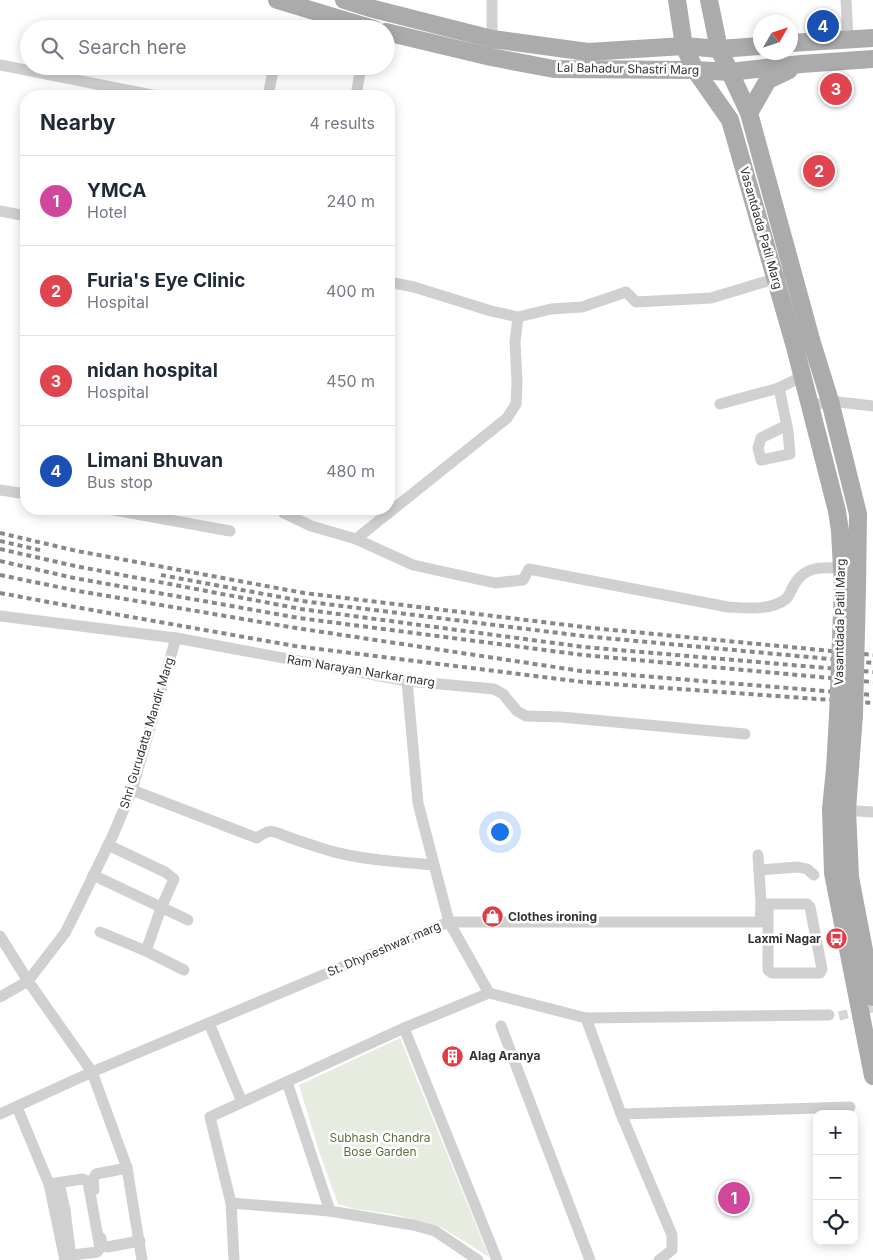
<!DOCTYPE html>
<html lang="en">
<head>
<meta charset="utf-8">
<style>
	:root { --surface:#fff; --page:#f6f6f7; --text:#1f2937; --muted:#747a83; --line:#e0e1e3; --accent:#e63946 }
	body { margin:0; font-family:Inter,sans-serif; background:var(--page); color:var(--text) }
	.controls { position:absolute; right:15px; bottom:15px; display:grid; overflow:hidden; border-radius:10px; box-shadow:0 2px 12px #0003 }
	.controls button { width:45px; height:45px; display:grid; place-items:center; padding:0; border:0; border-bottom:1px solid var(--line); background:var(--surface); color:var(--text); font:25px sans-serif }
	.compass { position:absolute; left:753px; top:15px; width:45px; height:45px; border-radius:50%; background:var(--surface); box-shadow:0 2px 12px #0003; rotate:51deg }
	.you { position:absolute; left:499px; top:831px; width:18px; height:18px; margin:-12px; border:4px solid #fff; border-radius:50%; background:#1a73e8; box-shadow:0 0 0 8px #1a73e833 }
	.badge { display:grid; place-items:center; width:32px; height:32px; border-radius:50%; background:var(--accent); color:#fff; font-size:16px; font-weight:700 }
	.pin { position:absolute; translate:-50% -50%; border:2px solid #fff; box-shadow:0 1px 5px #0006 }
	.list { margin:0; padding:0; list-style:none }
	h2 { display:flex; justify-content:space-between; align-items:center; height:65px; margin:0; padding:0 20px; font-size:21px }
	h2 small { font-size:16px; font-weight:400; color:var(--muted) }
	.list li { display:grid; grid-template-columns:32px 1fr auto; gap:15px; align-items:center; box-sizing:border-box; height:90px; padding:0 20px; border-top:1px solid var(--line) }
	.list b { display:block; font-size:19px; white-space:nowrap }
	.list p { margin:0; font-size:16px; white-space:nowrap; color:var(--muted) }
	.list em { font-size:16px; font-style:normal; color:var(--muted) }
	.icon { flex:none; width:28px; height:28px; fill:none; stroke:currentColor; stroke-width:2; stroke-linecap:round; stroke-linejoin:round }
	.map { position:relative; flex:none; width:873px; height:1260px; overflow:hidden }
	.search { position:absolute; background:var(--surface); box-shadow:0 2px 12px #0003; left:20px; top:20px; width:375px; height:55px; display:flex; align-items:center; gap:12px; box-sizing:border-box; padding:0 18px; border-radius:28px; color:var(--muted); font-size:19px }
	.panel { position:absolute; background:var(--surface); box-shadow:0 2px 12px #0003; left:20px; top:90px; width:375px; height:425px; border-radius:20px }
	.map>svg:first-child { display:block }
	.green { fill:#e6ecdf }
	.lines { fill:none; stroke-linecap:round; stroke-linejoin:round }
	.pedestrian-tunnel { stroke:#d6d6d6; stroke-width:9; stroke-dasharray:9 4.5; stroke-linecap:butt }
	.minor { stroke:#d0d0d0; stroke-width:11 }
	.primary { stroke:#ababab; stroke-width:18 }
	.rail { stroke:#888; stroke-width:4; stroke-dasharray:5 4; stroke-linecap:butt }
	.primary-bridge { stroke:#ababab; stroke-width:18 }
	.labels { text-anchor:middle; stroke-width:5; stroke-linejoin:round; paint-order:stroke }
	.street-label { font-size:12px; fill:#333; stroke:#fff }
	.poi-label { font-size:12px; font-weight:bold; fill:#333; stroke:#fff; text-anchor:start }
	.park-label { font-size:12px; fill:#56703f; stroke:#fff }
</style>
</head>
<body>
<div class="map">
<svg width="873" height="1260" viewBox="0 0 873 1260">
	<rect width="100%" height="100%" fill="#fff"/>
	<polygon class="green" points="400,1038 489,1257 441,1227 393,1214 355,1209 338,1204 319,1151 299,1085"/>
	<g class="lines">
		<polyline class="pedestrian-tunnel" points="839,1016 873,1008"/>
		<g class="minor">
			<polyline points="846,0 848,39"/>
			<polyline points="492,46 492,0"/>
			<polyline points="0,65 157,96"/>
			<polyline points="268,96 274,66"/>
			<polyline points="356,96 361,66"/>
			<polyline points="0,211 26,216"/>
			<polyline points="389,282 414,287 491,311 518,317 551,309 582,307 626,292 636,302 711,298 781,277"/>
			<polyline points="779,388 788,431 790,454 761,460 758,448 761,438 787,425"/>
			<polyline points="720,404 779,388 803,376"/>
			<polyline points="811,406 830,401 873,406"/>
			<polyline points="0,490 26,494"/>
			<polyline points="109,509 230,531"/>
			<path d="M285 509 284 513 311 526 356 539 413 565 495 583 523 580 529 569 728 607C747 608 770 611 786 599 790 595 792 587 796 582 807 565 824 568 842 568"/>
			<polyline points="356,539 507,418 516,404 517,382 515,342 518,317"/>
			<polyline points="0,616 176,638 407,681 494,689 503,694 517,711 526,716 561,717 745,734"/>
			<polyline points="407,681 418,803 449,922 489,993"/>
			<path d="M132 790 257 838C270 828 274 831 288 837 306 843 324 850 343 854 373 861 404 862 434 865"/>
			<polyline points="842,810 873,812"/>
			<polyline points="108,845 165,872 174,879 161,908 146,951 184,970"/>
			<polyline points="759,870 798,867 807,869 814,875"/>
			<polyline points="93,875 188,920"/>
			<polyline points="761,904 807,904 810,907 822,969 820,973 772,973 768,970 768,910"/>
			<polyline points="100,932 146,951"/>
			<polyline points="0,936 28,981 92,1072 127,1168 142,1260"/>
			<polyline points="0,997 28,981 65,933 81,901 113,835 132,790 176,638"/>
			<polyline points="586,1018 621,1114 672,1235 672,1250 659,1260"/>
			<polyline points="209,1023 242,1102"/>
			<polyline points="501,1026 590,1260"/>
			<polyline points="404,1028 497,1260"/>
			<polyline points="287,1082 330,1211"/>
			<polyline points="17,1107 49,1184 65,1260"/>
			<polyline points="0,1114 92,1072 449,922 760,922 761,904 758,855"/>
			<polyline points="621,1114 850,1107"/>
			<polyline points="59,1183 65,1210 70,1250"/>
			<polyline points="49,1184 83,1179 88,1182 100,1248 97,1252 65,1256"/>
			<polyline points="94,1190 93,1179 96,1174 127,1168"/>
			<polyline points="231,1203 330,1211 413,1225 435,1231 478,1260"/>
			<polyline points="101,1238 102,1245 107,1247 140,1241"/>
			<polyline points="234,1260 231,1203 210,1117 404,1028 489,993 586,1018 829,1015"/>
		</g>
		<g class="primary">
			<polyline points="277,0 374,29"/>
			<polyline points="344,0 370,8 492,39 588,52 684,46 719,49 760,46"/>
			<polyline points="677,0 684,46 695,70 730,120 795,347 837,511 840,531 843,587"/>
			<polyline points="709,0 719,49 749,113 812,343 830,401 858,514 857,589"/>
			<polyline points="386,32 491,57 554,69 695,70 730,72 801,64 873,59"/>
			<polyline points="790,43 873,38"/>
			<polyline points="749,113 768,80 789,70"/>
			<polyline points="854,714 847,810 850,877 873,997"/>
			<polyline points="838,716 835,769 831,809 833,873 873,1076"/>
		</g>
		<g class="rail">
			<polyline points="0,533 77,551 304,593 592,628 873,655"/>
			<polyline points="0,541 44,551"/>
			<polyline points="0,549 75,566 301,609 584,647 873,672"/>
			<polyline points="0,561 74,578 299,618 583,655 873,682"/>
			<polyline points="0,575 78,591 296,628 581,671 873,695"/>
			<polyline points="161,575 302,601 583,636 873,663"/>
			<polyline points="0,593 75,607 295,646 583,682 873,703"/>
		</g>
		<g class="primary-bridge">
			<polyline points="854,714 857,589"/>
			<polyline points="838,716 843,587"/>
		</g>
	</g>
	<defs>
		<symbol id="shop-disc" viewBox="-11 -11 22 22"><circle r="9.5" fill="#e63946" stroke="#fff"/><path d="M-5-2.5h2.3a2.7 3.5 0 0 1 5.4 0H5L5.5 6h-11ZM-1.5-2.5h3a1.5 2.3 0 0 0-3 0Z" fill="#fff"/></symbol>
		<symbol id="bus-disc" viewBox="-11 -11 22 22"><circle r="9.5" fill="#e63946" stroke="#fff"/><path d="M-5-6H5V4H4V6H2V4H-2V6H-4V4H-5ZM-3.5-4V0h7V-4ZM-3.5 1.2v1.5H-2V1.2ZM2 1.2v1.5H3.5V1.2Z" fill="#fff"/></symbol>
		<symbol id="building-disc" viewBox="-11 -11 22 22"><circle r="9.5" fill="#e63946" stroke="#fff"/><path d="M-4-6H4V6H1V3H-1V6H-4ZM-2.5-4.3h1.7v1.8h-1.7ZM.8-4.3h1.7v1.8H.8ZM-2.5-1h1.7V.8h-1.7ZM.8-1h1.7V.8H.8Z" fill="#fff"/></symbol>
	</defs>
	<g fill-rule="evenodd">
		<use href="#shop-disc" x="480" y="904" width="25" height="25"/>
		<use href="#bus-disc" x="824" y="926" width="25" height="25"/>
		<use href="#building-disc" x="440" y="1044" width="25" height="25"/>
	</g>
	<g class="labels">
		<g class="street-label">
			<text transform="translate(628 69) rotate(1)" y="4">Lal Bahadur Shastri Marg</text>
			<text transform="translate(761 228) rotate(74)" y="4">Vasantdada Patil Marg</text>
			<text transform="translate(840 622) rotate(-89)" y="4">Vasantdada Patil Marg</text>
			<text transform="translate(361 671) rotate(9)" y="4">Ram Narayan Narkar marg</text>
			<text transform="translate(147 733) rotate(-73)" y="4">Shri Gurudatta Mandir Marg</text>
			<text transform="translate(384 949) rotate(-23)" y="4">St. Dhyneshwar marg</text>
		</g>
		<g class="poi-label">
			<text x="508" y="921">Clothes ironing</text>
			<text x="821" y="943" text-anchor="end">Laxmi Nagar</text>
			<text x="469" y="1060">Alag Aranya</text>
		</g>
		<g class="park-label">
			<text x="380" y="1142">Subhash Chandra<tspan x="380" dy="14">Bose Garden</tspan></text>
		</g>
	</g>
</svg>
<div class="controls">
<button>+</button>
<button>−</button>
<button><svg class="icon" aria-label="locate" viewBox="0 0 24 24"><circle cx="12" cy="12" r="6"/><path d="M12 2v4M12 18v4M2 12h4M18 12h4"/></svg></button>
</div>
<svg class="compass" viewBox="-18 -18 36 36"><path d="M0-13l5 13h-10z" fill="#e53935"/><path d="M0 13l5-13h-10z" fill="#747a83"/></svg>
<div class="you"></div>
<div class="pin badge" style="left:734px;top:1198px;background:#d1479c">1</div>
<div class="pin badge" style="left:819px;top:171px;background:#e0444e">2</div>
<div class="pin badge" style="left:836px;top:89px;background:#e0444e">3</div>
<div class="pin badge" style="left:823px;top:26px;background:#1a4fb4">4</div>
<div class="search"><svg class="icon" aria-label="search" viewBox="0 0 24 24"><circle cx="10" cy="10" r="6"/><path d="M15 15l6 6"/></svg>Search here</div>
<section class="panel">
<h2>Nearby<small>4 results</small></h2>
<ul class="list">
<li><span class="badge" style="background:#d1479c">1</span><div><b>YMCA</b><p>Hotel</p></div><em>240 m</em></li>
<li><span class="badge" style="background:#e0444e">2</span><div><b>Furia's Eye Clinic</b><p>Hospital</p></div><em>400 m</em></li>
<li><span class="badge" style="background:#e0444e">3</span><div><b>nidan hospital</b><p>Hospital</p></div><em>450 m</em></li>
<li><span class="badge" style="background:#1a4fb4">4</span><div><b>Limani Bhuvan</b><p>Bus stop</p></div><em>480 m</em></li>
</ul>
</section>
</div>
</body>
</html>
